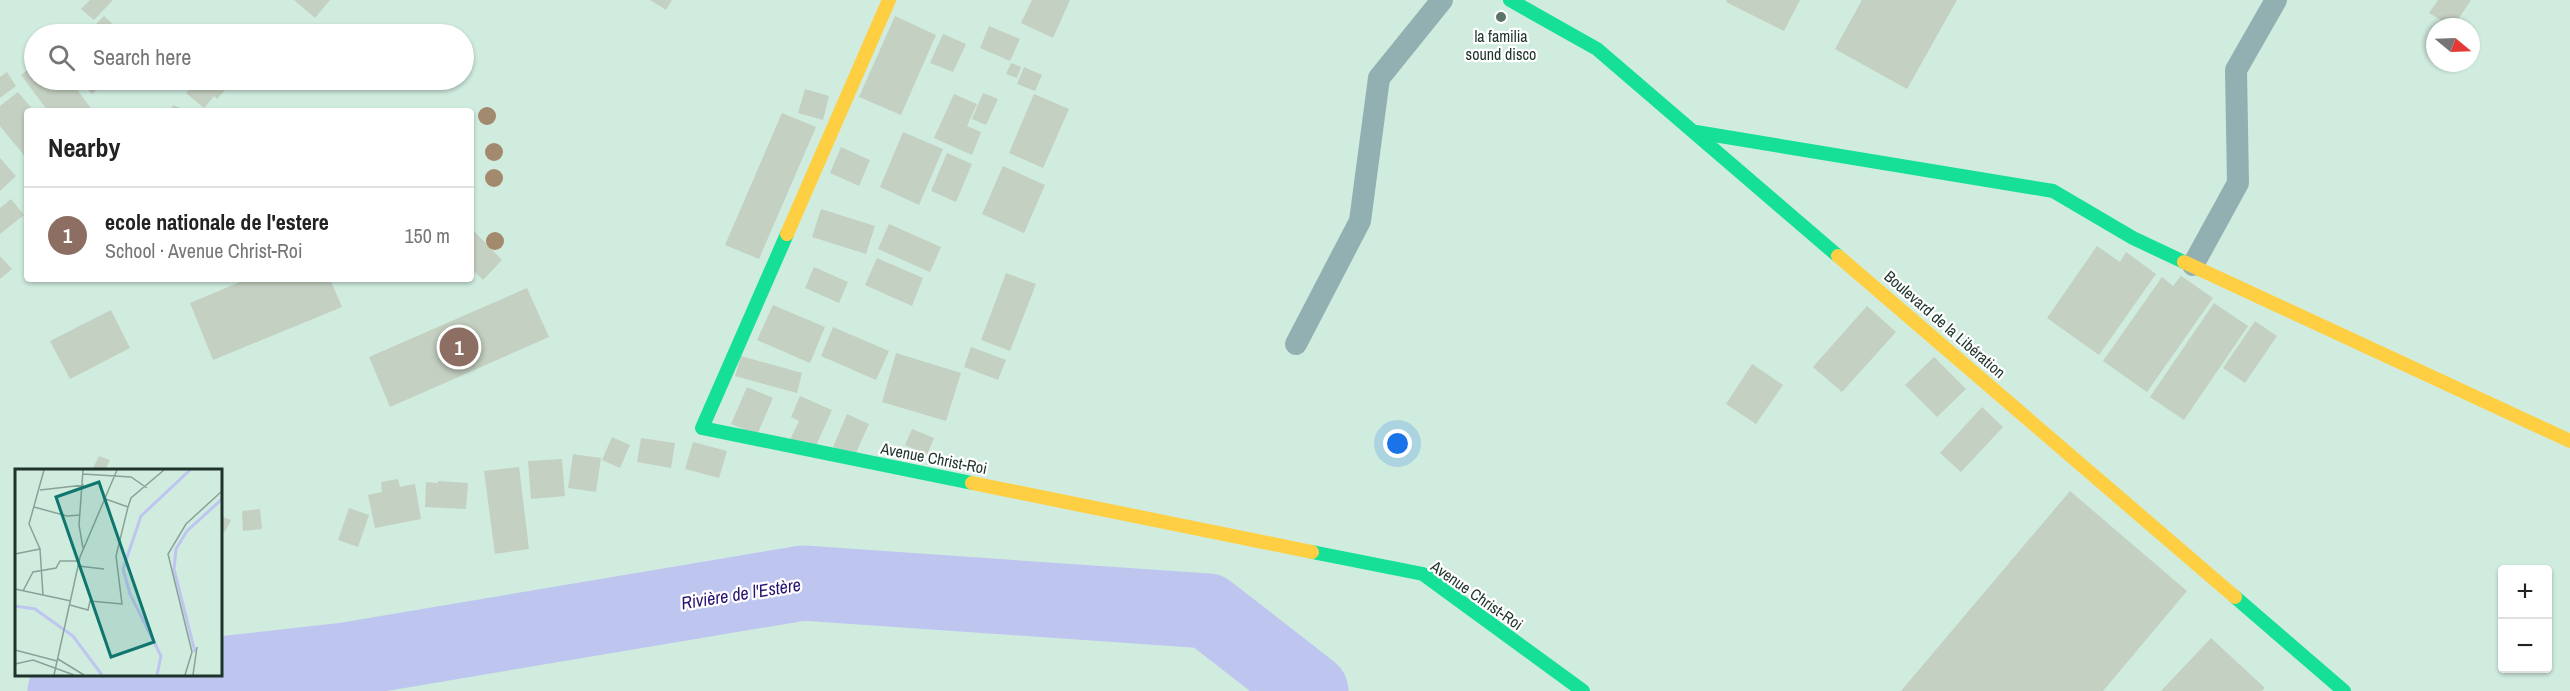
<!DOCTYPE html>
<html lang="en">
<head>
<meta charset="utf-8">
<style>
	:root { --surface:#fff; --page:#f2f2f2; --text:#222; --muted:#767676; --line:#e0e0e0; --accent:#1a73e8 }
	body { margin:0; font-family:"Archivo Narrow",sans-serif; background:var(--page); color:var(--text) }
	.controls { position:absolute; right:18px; bottom:18px; display:grid; overflow:hidden; border-radius:6px; box-shadow:0 2px 4px #0004 }
	.controls button { width:54px; height:54px; display:grid; place-items:center; padding:0; border:0; border-bottom:2px solid var(--line); background:var(--surface); color:var(--text); font:30px sans-serif }
	.compass { position:absolute; left:2426px; top:18px; width:54px; height:54px; border-radius:50%; background:var(--surface); box-shadow:0 2px 4px #0004; rotate:109deg }
	.you { position:absolute; left:1398px; top:444px; width:21px; height:21px; margin:-15px; border:4px solid #fff; border-radius:50%; background:#1a73e8; box-shadow:0 0 0 9px #1a73e833 }
	.badge { display:grid; place-items:center; width:39px; height:39px; border-radius:50%; background:var(--accent); color:#fff; font-size:20px; font-weight:700 }
	.pin { position:absolute; translate:-50% -50%; border:3px solid #fff; box-shadow:0 2px 6px #0006 }
	.list { margin:0; padding:0; list-style:none }
	h2 { display:flex; justify-content:space-between; align-items:center; height:78px; margin:0; padding:0 24px; font-size:26px }
	h2 small { font-size:20px; font-weight:400; color:var(--muted) }
	.list li { display:grid; grid-template-columns:39px 1fr auto; gap:18px; align-items:center; box-sizing:border-box; height:96px; padding:0 24px; border-top:2px solid var(--line) }
	.list b { display:block; font-size:22px; white-space:nowrap }
	.list p { margin:0; font-size:20px; white-space:nowrap; color:var(--muted) }
	.list em { font-size:20px; font-style:normal; color:var(--muted) }
	.icon { flex:none; width:33px; height:33px; fill:none; stroke:currentColor; stroke-width:2; stroke-linecap:round; stroke-linejoin:round }
	.map { position:relative; flex:none; width:2570px; height:691px; overflow:hidden }
	.search { position:absolute; background:var(--surface); box-shadow:0 2px 4px #0004; left:24px; top:24px; width:450px; height:66px; display:flex; align-items:center; gap:15px; box-sizing:border-box; padding:0 21px; border-radius:33px; color:var(--muted); font-size:22px }
	.panel { position:absolute; background:var(--surface); box-shadow:0 2px 4px #0004; left:24px; top:108px; width:450px; height:174px; border-radius:6px }
	.map>svg:first-child { display:block }
	.lines { fill:none; stroke-linecap:round; stroke-linejoin:round }
	.river { stroke:#bec6f0; stroke-width:75 }
	.building { fill:#c4d0c1 }
	.lane { stroke:#92b0b1; stroke-width:22 }
	.fast { stroke:#16e098; stroke-width:14 }
	.slow { stroke:#ffcf43; stroke-width:14 }
	.tree { fill:#a3896e }
	.poi-dot { fill:#5c7469; stroke:#fff; stroke-width:2 }
	.labels { text-anchor:middle; stroke-width:4.5; stroke-linejoin:round; paint-order:stroke }
	.poi-label { font-size:16px; fill:#1e332a; stroke:#fff }
	.street-label { font-size:16px; fill:#1e332a; stroke:#fff }
	.water-label { font-size:18px; font-style:italic; fill:#2c1471; stroke:#fff }
	.inset-river { fill:none; stroke:#bec6f0; stroke-width:3 }
	.inset-road { fill:none; stroke:#89a297; stroke-width:1.5 }
	.view { fill:#0f766e; fill-opacity:0.15; stroke:#0f766e; stroke-width:3 }
	.inset-edge { fill:none; stroke:#1e332a; stroke-width:3 }
</style>
</head>
<body>
<div class="map">
<svg width="2570" height="691" viewBox="0 0 2570 691">
	<rect width="100%" height="100%" fill="#d0ecdf"/>
	<g class="lines">
		<g class="river">
			<polyline points="220,674 345,660 803,583 1208,611 1311,691"/>
			<polyline points="65,691 213,674"/>
		</g>
	</g>
	<g class="building">
		<polygon points="90,0 113,0 94,20 81,9"/>
		<polygon points="294,0 330,0 315,18"/>
		<polygon points="650,0 672,0 666,10"/>
		<polygon points="1032,0 1070,0 1053,38 1021,23"/>
		<polygon points="1727,0 1800,0 1784,31 1726,2"/>
		<polygon points="1862,0 1957,0 1907,89 1835,49"/>
		<polygon points="2438,0 2471,0 2453,27 2429,13"/>
		<polygon points="104,16 123,34 86,34"/>
		<polygon points="895,16 936,35 901,115 859,97"/>
		<polygon points="989,26 1020,39 1010,61 980,48"/>
		<polygon points="943,34 966,44 953,72 930,63"/>
		<polygon points="1011,63 1021,67 1017,78 1006,74"/>
		<polygon points="34,65 34,80 70,80 93,111 48,111 21,75"/>
		<polygon points="1024,67 1042,75 1035,91 1017,84"/>
		<polygon points="7,72 16,86 0,98 0,77"/>
		<polygon points="78,80 108,80 92,94"/>
		<polygon points="193,80 234,80 217,99 214,96 204,108 186,93 195,82"/>
		<polygon points="805,89 829,96 823,120 798,113"/>
		<polygon points="18,92 34,111 27,111 27,159 0,126 0,106"/>
		<polygon points="983,93 998,99 986,125 972,119"/>
		<polygon points="954,94 977,104 967,126 981,132 972,155 934,138"/>
		<polygon points="1034,94 1069,109 1043,168 1009,153"/>
		<polygon points="173,105 187,111 171,111"/>
		<polygon points="782,113 816,127 759,259 725,245"/>
		<polygon points="903,132 943,149 919,205 880,187"/>
		<polygon points="841,147 870,160 859,186 830,173"/>
		<polygon points="947,153 972,164 956,202 931,191"/>
		<polygon points="0,158 16,176 0,191"/>
		<polygon points="1003,166 1045,185 1024,233 982,214"/>
		<polygon points="11,199 24,215 0,234 0,208"/>
		<polygon points="821,209 875,226 866,254 812,237"/>
		<polygon points="889,224 941,247 930,272 878,249"/>
		<polygon points="471,228 502,260 483,280 471,268"/>
		<polygon points="2097,246 2120,262 2126,252 2156,274 2099,355 2047,318"/>
		<polygon points="0,256 12,269 0,279"/>
		<polygon points="877,258 923,278 912,306 865,285"/>
		<polygon points="814,267 848,282 839,303 805,288"/>
		<polygon points="1006,273 1036,284 1010,351 981,340"/>
		<polygon points="2181,276 2213,298 2147,392 2103,361 2162,277 2173,286"/>
		<polygon points="247,279 330,279 342,307 213,360 190,303"/>
		<polygon points="527,288 549,337 390,407 369,357"/>
		<polygon points="2214,303 2248,326 2184,420 2150,397"/>
		<polygon points="773,305 825,327 810,363 757,340"/>
		<polygon points="1867,306 1896,332 1842,392 1813,367"/>
		<polygon points="111,310 130,348 70,379 50,341"/>
		<polygon points="2255,321 2277,336 2245,383 2223,368"/>
		<polygon points="833,327 889,351 876,380 821,356"/>
		<polygon points="971,347 1006,360 998,380 964,367"/>
		<polygon points="896,353 961,373 946,421 882,402"/>
		<polygon points="741,356 802,373 797,393 735,376"/>
		<polygon points="1934,357 1966,389 1937,417 1905,385"/>
		<polygon points="1752,364 1783,385 1756,424 1726,404"/>
		<polygon points="747,387 773,398 757,435 731,424"/>
		<polygon points="800,396 832,410 814,450 790,440 799,421 791,417"/>
		<polygon points="1982,407 2003,427 1961,472 1940,453"/>
		<polygon points="847,414 869,424 854,457 833,447"/>
		<polygon points="912,429 934,438 927,455 905,445"/>
		<polygon points="612,437 630,445 620,468 602,460"/>
		<polygon points="641,438 675,443 671,468 637,462"/>
		<polygon points="693,442 727,451 719,478 685,469"/>
		<polygon points="573,454 601,458 596,492 568,488"/>
		<polygon points="99,456 110,460 105,470 92,470"/>
		<polygon points="562,459 565,496 531,499 528,461"/>
		<polygon points="519,467 529,549 495,554 484,471"/>
		<polygon points="398,479 400,487 415,484 421,519 375,528 368,495 382,492 381,482"/>
		<polygon points="438,481 468,483 466,509 425,507 426,482 438,483"/>
		<polygon points="2070,491 2187,591 2103,691 1901,691"/>
		<polygon points="349,508 369,515 358,547 338,540"/>
		<polygon points="260,509 262,529 243,531 242,511"/>
		<polygon points="220,516 231,520 225,532 220,529"/>
		<polygon points="2211,638 2265,688 2262,691 2161,691"/>
	</g>
	<g class="lines">
		<g class="lane">
			<polyline points="2193,265 2238,183 2236,70 2276,0"/>
			<polyline points="1296,344 1360,221 1379,78 1442,0"/>
		</g>
		<g class="fast">
			<polyline points="1510,0 1597,49 1838,256"/>
			<polyline points="1696,132 2053,191 2133,238 2184,262"/>
			<polyline points="787,234 702,428 972,483"/>
			<polyline points="1312,552 1423,574 1583,691"/>
			<polyline points="2235,597 2344,691"/>
		</g>
		<g class="slow">
			<polyline points="787,234 889,0"/>
			<polyline points="1838,256 2235,597"/>
			<polyline points="2184,262 2570,441"/>
			<polyline points="972,483 1312,552"/>
		</g>
	</g>
	<g class="tree">
		<circle cx="487" cy="116" r="9"/>
		<circle cx="494" cy="152" r="9"/>
		<circle cx="494" cy="178" r="9"/>
		<circle cx="495" cy="241" r="9"/>
	</g>
	<circle class="poi-dot" cx="1501" cy="17" r="6"/>
	<g class="labels">
		<g class="poi-label">
			<text x="1501" y="42">la familia<tspan x="1501" dy="18">sound disco</tspan></text>
		</g>
		<g class="street-label">
			<text transform="translate(1945 324) rotate(41)" y="6">Boulevard de la Libération</text>
			<text transform="translate(934 458) rotate(11)" y="6">Avenue Christ-Roi</text>
			<text transform="translate(1477 595) rotate(35)" y="6">Avenue Christ-Roi</text>
		</g>
		<g class="water-label">
			<text transform="translate(741 594) rotate(-9)" y="6">Rivière de l'Estère</text>
		</g>
	</g>
	<g transform="translate(15 469)">
		<rect width="207" height="207" fill="#d0ecdf"/>
		<path class="inset-river" d="M0 137 20 140 58 167 87 206M180 183 159 100 161 80 172 62 207 30M142 206 146 187 115 125 108 100 126 47 175 1"/>
		<path class="inset-road" d="M68 5 116 8 132 19M25 21 69 16M88 29 113 38M19 38 52 47 65 46M68 79 64 56 68 1M0 85 25 80M63 97 89 100M0 120 56 132M8 122 18 103 41 99 45 92H64M28 126 25 80 14 55 29 1M55 136 73 141 75 132 107 135 101 87 113 38 116 29 149 1M0 181 42 192M43 190 69 206M0 195 18 191 59 206M39 206 65 88 102 1M170 206 177 183 153 85 171 55 207 22M178 206 182 178"/>
		<path class="view" d="M84 13 139 173 96 188 41 28Z"/>
		<rect width="207" height="207" class="inset-edge"/>
	</g>
</svg>
<div class="controls">
<button>+</button>
<button>−</button>
</div>
<svg class="compass" viewBox="-18 -18 36 36"><path d="M0-13l5 13h-10z" fill="#e53935"/><path d="M0 13l5-13h-10z" fill="#767676"/></svg>
<div class="you"></div>
<div class="pin badge" style="left:459px;top:347px;background:#8d6e63">1</div>
<div class="search"><svg class="icon" aria-label="search" viewBox="0 0 24 24"><circle cx="10" cy="10" r="6"/><path d="M15 15l6 6"/></svg>Search here</div>
<section class="panel">
<h2>Nearby<small></small></h2>
<ul class="list">
<li><span class="badge" style="background:#8d6e63">1</span><div><b>ecole nationale de l'estere</b><p>School · Avenue Christ-Roi</p></div><em>150 m</em></li>
</ul>
</section>
</div>
</body>
</html>
